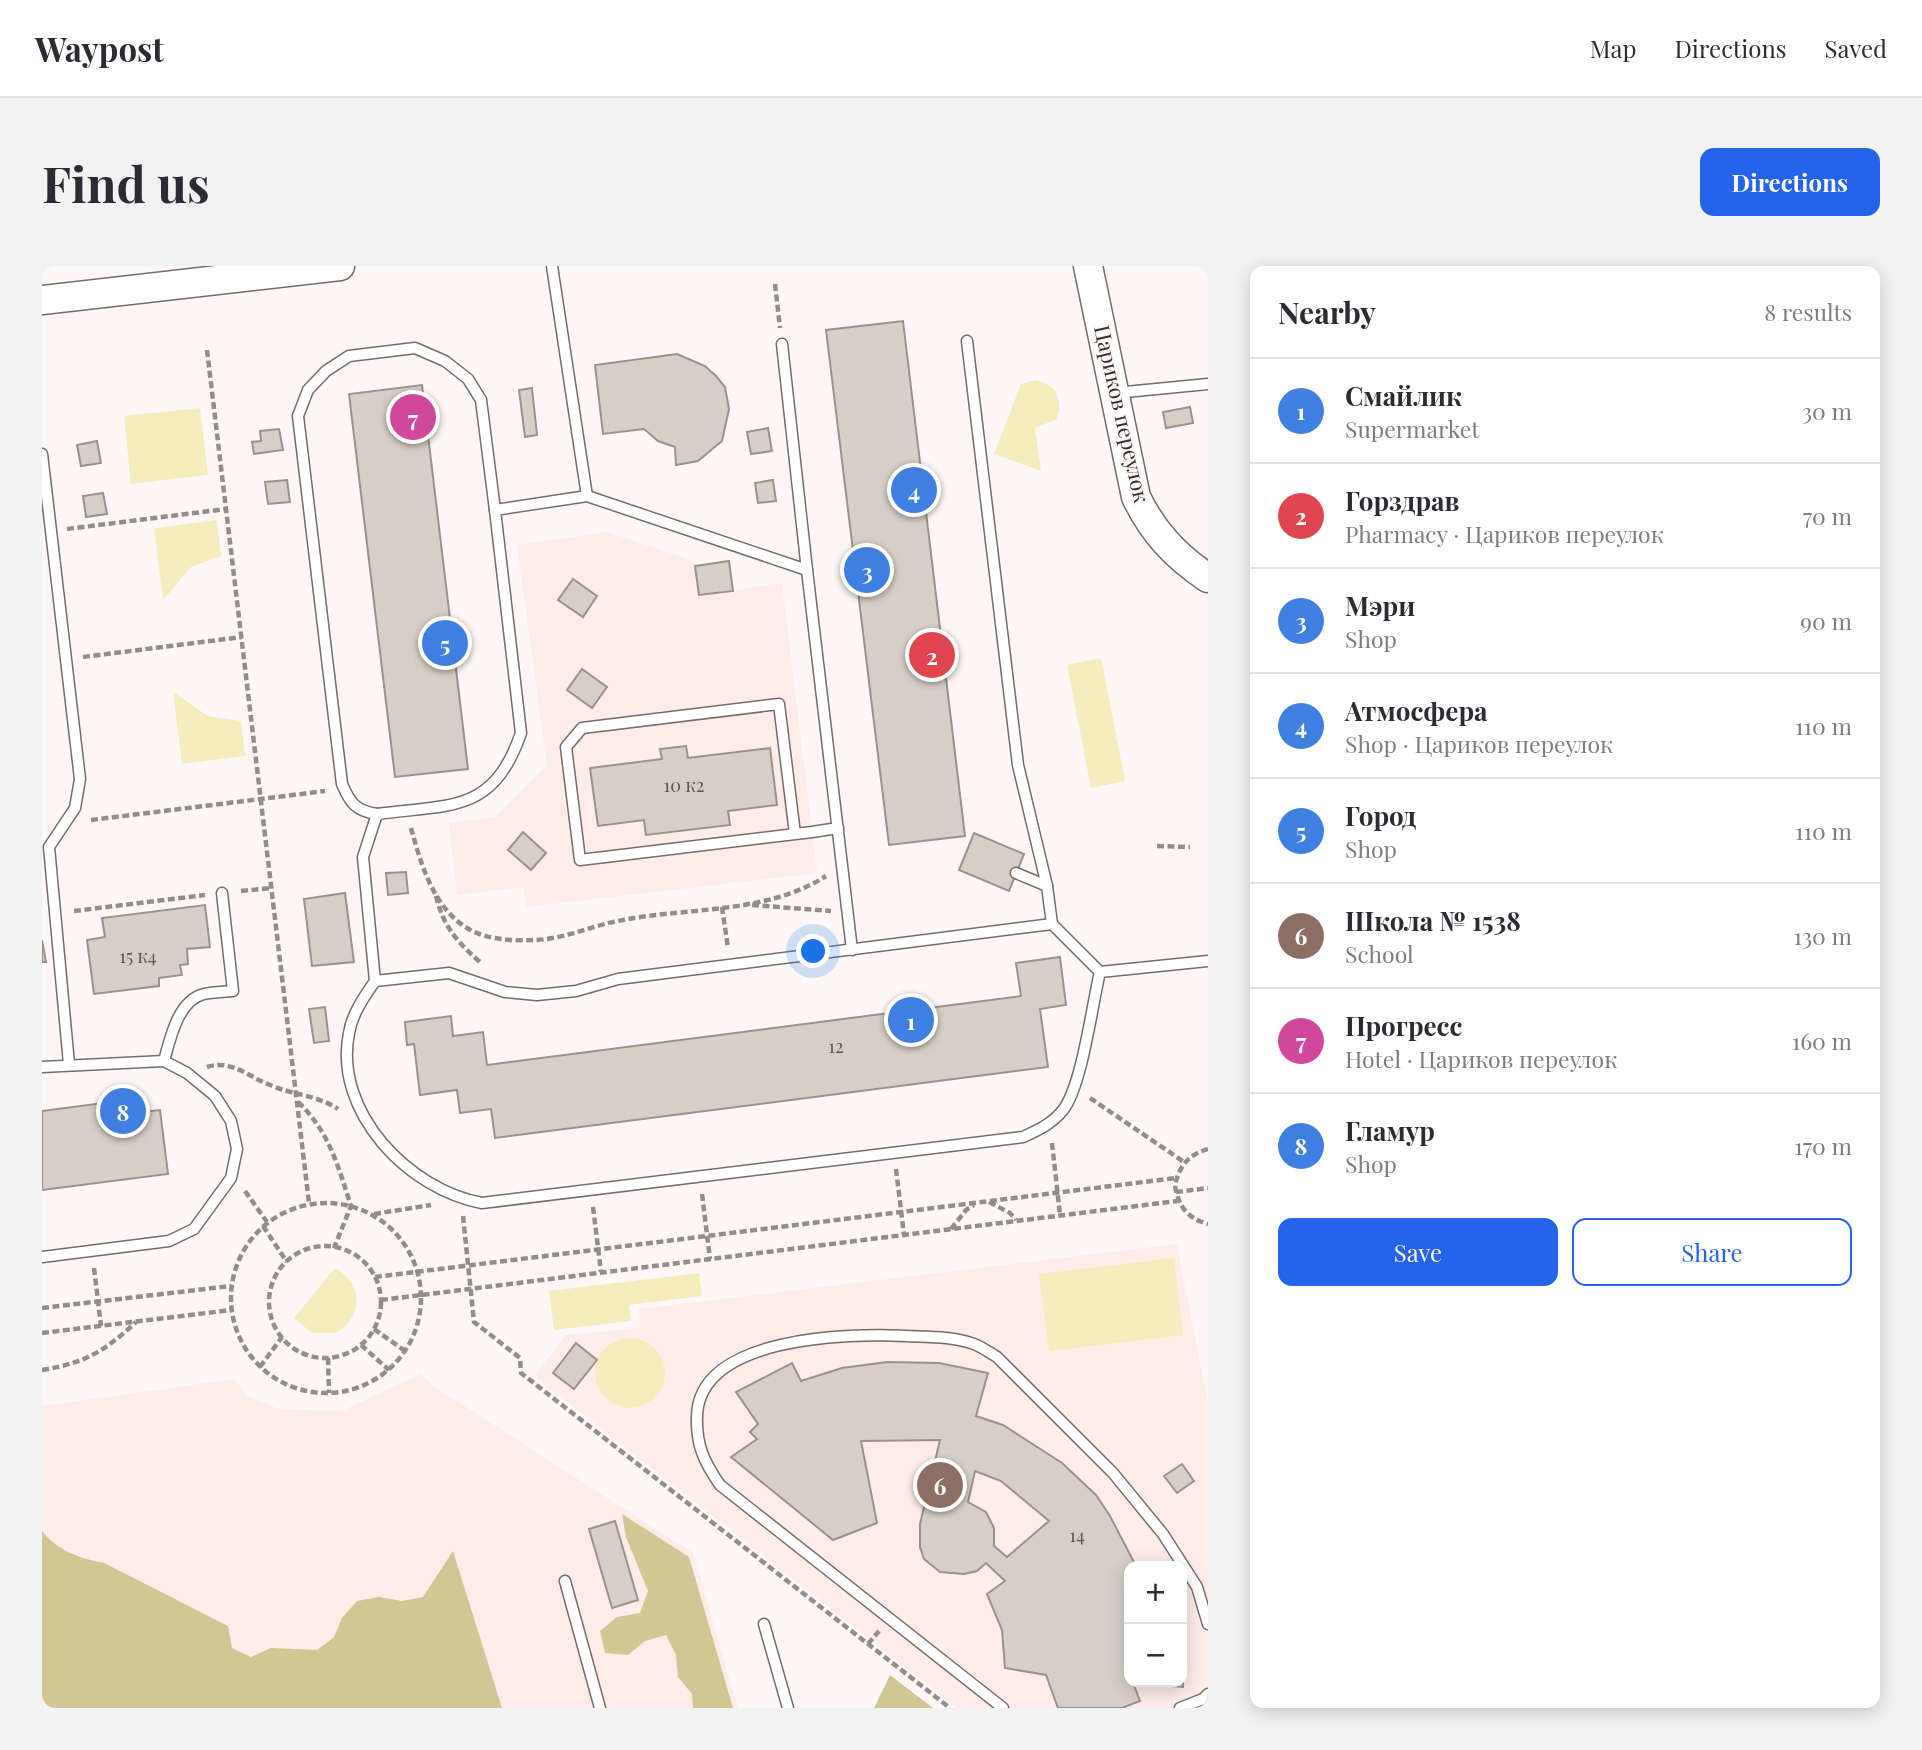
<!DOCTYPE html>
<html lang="en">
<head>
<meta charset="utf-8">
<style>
	:root { --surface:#fff; --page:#f2f2f3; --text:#2b2b33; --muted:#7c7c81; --line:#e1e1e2; --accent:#2563eb }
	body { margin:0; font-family:"Playfair Display",serif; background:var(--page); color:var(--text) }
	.controls { position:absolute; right:21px; bottom:21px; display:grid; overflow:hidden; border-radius:14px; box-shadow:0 4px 18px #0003 }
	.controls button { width:63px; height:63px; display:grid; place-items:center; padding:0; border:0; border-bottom:2px solid var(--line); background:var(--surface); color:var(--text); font:35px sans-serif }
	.you { position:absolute; left:772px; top:686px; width:24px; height:24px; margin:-18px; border:5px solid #fff; border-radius:50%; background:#1a73e8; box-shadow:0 0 0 10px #1a73e833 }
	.badge { display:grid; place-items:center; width:46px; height:46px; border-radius:50%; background:var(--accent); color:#fff; font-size:23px; font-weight:700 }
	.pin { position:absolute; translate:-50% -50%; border:4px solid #fff; box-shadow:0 2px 7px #0006 }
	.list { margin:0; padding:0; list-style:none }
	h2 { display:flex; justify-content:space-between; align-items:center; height:91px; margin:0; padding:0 28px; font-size:30px }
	h2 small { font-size:23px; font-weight:400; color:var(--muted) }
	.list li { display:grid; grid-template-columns:46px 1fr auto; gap:21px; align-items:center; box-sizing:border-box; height:105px; padding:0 28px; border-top:2px solid var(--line) }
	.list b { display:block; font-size:26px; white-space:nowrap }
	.list p { margin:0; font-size:23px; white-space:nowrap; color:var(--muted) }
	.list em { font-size:23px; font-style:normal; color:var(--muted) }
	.actions { display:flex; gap:14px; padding:21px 28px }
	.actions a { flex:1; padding:16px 0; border:2px solid var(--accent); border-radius:14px; text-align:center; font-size:24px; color:var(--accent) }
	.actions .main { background:var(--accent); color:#fff }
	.map { position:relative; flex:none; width:1166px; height:1442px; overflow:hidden; border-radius:14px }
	header { display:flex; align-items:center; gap:42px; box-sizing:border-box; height:98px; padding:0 35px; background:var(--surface); border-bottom:2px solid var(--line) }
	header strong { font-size:33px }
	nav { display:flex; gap:38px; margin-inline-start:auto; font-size:24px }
	.intro { display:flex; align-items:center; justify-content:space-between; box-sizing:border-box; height:168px; padding:0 42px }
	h1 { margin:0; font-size:49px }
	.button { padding:18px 32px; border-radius:14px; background:var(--accent); color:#fff; font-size:24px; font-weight:700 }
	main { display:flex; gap:42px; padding:0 42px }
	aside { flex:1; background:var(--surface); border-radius:14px; box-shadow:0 4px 18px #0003 }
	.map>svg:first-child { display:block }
	.built { fill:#fdece7; fill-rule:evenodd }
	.green { fill:#f5ecbc }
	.forest { fill:#d1c792 }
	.building { fill:#d7cfc7; stroke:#9a928a; stroke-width:2; fill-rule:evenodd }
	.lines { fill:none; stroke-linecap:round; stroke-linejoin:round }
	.service-casing { stroke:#766b68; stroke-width:13 }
	.tertiary-casing { stroke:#766b68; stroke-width:31 }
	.path { stroke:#928d8c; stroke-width:4.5; stroke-dasharray:7 3.5; stroke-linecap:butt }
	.service { stroke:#fff; stroke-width:10 }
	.tertiary { stroke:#fff; stroke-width:28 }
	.labels { text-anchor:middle; stroke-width:5; stroke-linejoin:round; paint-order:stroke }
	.number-label { font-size:18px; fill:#5b5653 }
	.street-label { font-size:21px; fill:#322d2c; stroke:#fdf8f7 }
</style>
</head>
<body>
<header>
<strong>Waypost</strong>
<nav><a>Map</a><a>Directions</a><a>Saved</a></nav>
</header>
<div class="intro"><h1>Find us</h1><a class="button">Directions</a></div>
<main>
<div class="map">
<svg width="1166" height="1442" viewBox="0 0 1166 1442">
	<rect width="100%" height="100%" fill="#fdf8f7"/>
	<g class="built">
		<polygon points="565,266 652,295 657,329 740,317 775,607 484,641 481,621 415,629 407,557 453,551 505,499 475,279"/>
		<path d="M1135 978 1166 1138V1442H915L492 1110 524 1069 598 1062 597 1043ZM1087 1300H1140V1416H1087Z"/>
		<polygon points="378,1108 393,1121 651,1287 696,1442 0,1442 0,1140 193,1113 204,1130 237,1143 300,1145"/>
	</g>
	<g class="green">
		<path d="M993 114C1015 119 1021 131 1015 153L993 162 999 205 952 188 979 118Z"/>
		<polygon points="158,142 166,209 89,218 82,150"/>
		<polygon points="175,254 179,290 149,301 121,334 112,262"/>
		<polygon points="1059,392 1083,515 1049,522 1025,399"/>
		<polygon points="131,426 166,450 199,455 203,490 140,498"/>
		<polygon points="1132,992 1141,1069 1007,1085 997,1008"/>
		<path d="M293 1002C322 1019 322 1051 293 1067H270L252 1052Z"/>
		<polygon points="657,1007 660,1030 587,1039 589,1055 512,1064 507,1025"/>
		<circle cx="588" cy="1107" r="35"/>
	</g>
	<g class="forest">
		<polygon points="580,1248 647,1291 691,1442 651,1442 650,1428 636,1411 634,1389 624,1369 603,1375 586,1389 563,1387 558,1365 575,1351 598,1347 606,1325 584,1271"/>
		<path d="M0 1265C16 1285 37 1292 62 1297L186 1360 190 1382 209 1391 229 1382 275 1384 292 1371 300 1352 315 1335 337 1331 360 1335 381 1331 411 1285 460 1442H0Z"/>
		<polygon points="848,1409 891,1442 832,1442"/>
	</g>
	<g class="building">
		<polygon points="861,55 923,570 847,579 784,64"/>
		<polygon points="635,88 663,100 674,110 683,121 687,143 680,175 656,195 634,199 633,181 616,175 602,163 561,168 553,99"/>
		<polygon points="380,119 426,503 353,511 307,128"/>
		<polygon points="490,122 495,169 483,171 477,124"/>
		<polygon points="1148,141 1151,157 1124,162 1121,146"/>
		<polygon points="726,162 730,185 709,188 705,166"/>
		<polygon points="237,163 241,184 212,188 210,176 219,175 218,165"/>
		<polygon points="55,175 59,197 39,200 35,179"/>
		<polygon points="245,214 248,236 226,238 223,216"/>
		<polygon points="731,214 734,235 716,237 713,217"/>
		<polygon points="61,227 65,248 44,251 41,230"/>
		<polygon points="687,295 691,325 657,329 653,300"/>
		<polygon points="531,313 555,330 541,351 516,334"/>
		<polygon points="540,403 565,421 550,442 525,424"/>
		<polygon points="644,480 646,492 728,482 735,539 686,545 688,559 604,569 602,554 556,560 548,502 620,493 618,483"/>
		<polygon points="481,566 504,587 489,604 466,584"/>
		<polygon points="932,567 982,588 967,625 917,604"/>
		<polygon points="364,606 366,627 346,629 344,607"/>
		<polygon points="303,627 312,696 270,700 262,633"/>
		<polygon points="163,639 168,681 145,683 146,698 138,699 140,709 117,712 117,720 52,728 45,674 63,671 60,652"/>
		<polygon points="0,674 4,696 0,696"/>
		<polygon points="1018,691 1024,739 998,743 1006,801 453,872 449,843 418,847 415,824 378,829 372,778 365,779 363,756 409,750 411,770 441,766 445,799 979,730 974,697"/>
		<polygon points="283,741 287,775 272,777 267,743"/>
		<polygon points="99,832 101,846 118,844 126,908 0,924 0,845"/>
		<polygon points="534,1077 555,1094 532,1123 511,1107"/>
		<path d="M845 1096 897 1097 946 1107 934 1150 961 1159 1020 1197 1054 1229 1068 1250 1094 1300H1087V1416H1140L1141 1355V1421L1091 1417 1098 1435 1080 1442H1016L1004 1409 963 1402 960 1364 945 1328 963 1315 944 1297 935 1305 922 1308 898 1306 882 1293 878 1281V1258L898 1174 819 1175 835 1257 791 1274 689 1191 715 1173 708 1166 716 1158 694 1126 750 1097 759 1115 800 1102ZM933 1205 959 1215 1007 1255 965 1291 952 1280V1262L944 1246 926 1236Z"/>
		<polygon points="1140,1198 1152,1215 1135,1227 1122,1210"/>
		<polygon points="573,1255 596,1334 570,1342 547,1263"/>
	</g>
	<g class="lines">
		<defs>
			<g id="service">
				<path d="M510 0 545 230 453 244 479 467C451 548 409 538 335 548L321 591 333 715C322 731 310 748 307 767 291 846 367 924 440 937L981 871C996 864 1010 858 1021 844 1040 820 1050 739 1058 706L1166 695"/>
				<polyline points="925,75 976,499 1005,620 1010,658 1058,706"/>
				<polyline points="1073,127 1166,118"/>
				<polyline points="0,188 38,513 33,542 7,581 27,798"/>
				<polyline points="545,230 765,304 740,78"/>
				<polyline points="765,304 810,684"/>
				<path d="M335 548C314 545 308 537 300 518L256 150 266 124 284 105 307 90 373 82 403 95 426 113 439 134 453 244"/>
				<polyline points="753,568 737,438 540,462 524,481 538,594 770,566 796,562"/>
				<polyline points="974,607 1005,620"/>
				<polyline points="333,715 407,707 463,726 495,729 534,725 576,713 1010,658"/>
				<path d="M122 795C128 773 136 734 162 728 171 726 181 726 191 725L180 627"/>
				<polyline points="0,801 122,795 145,807 173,830 189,855 195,883 189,912 152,963 127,975 0,991"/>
				<polyline points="523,1315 558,1442"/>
				<polyline points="722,1358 746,1442"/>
				<path d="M961 1442 678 1219C662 1196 654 1179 655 1151 656 1070 807 1067 864 1070 887 1071 910 1070 932 1078 940 1081 948 1087 955 1091L1071 1207 1121 1268 1155 1321 1166 1358"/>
				<polyline points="1138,1442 1161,1433 1166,1428"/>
			</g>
			<g id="tertiary">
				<path d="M1046 0 1094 231C1111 266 1133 290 1166 312"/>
				<polyline points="0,34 298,0"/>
			</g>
		</defs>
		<use href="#service" class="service-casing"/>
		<use href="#tertiary" class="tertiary-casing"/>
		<g class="path">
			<polyline points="733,18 738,62"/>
			<polyline points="165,84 267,937"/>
			<polyline points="25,263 184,243"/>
			<polyline points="41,391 200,371"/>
			<polyline points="49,554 283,525"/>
			<path d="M369 562C379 598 391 641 425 662 444 674 471 675 493 674 523 673 551 659 581 654 648 641 725 648 784 610"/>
			<polyline points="1115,580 1148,581"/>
			<polyline points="199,625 230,622"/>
			<path d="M394 630C401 660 415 676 438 696"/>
			<polyline points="710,639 789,645"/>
			<polyline points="680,641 686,682"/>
			<polyline points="32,645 163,629"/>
			<path d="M165 801C189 793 207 811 228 819 251 829 275 829 296 843"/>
			<polyline points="1048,832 1142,896"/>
			<path d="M256 836C287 865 296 900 309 940L292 982"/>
			<polyline points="1010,877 1018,949"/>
			<path d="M1166 883C1146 889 1137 900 1133 920 1137 941 1145 952 1166 958"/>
			<polyline points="854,903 862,969"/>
			<polyline points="203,925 225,956"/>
			<polyline points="1134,926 1166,922"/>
			<polyline points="660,928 668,993"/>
			<polyline points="947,936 968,947 974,954"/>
			<circle cx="284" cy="1032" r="95"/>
			<polyline points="551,941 559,1006"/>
			<polyline points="332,948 389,939"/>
			<polyline points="421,950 432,1056 478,1092 479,1107 908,1442"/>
			<polyline points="221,960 245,996"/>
			<polyline points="909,963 924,944 932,939"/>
			<circle cx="283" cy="1036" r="56"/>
			<polyline points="52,1002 59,1060"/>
			<polyline points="333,1011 1134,912"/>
			<polyline points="339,1034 1135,935"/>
			<polyline points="0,1042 189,1020"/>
			<polyline points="332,1063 363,1085"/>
			<polyline points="0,1067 189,1044"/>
			<polyline points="319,1079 347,1104"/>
			<polyline points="286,1092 287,1127"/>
			<polyline points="218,1101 240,1071"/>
			<path d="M0 1104C43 1097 63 1085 94 1056"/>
			<polyline points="826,1378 837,1365"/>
		</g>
		<use href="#service" class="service"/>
		<use href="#tertiary" class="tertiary"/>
	</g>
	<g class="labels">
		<g class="number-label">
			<text x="642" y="526">10 к2</text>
			<text x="96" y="697">15 к4</text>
			<text x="794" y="787">12</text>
			<text x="1035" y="1276">14</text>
		</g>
		<g class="street-label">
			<text transform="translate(1079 148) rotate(77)" y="7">Цариков переулок</text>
		</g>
	</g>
</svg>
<div class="controls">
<button>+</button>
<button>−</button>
</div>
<div class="you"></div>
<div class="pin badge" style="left:869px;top:754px;background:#3f7fe0">1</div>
<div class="pin badge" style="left:890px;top:389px;background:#e0444e">2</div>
<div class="pin badge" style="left:825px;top:304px;background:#3f7fe0">3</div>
<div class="pin badge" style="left:872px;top:224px;background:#3f7fe0">4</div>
<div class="pin badge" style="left:403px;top:377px;background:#3f7fe0">5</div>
<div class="pin badge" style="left:898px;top:1219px;background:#8d6e63">6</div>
<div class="pin badge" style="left:371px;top:151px;background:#d1479c">7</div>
<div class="pin badge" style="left:81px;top:845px;background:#3f7fe0">8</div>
</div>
<aside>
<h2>Nearby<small>8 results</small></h2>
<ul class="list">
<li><span class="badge" style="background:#3f7fe0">1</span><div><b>Смайлик</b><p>Supermarket</p></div><em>30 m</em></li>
<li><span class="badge" style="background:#e0444e">2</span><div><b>Горздрав</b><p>Pharmacy · Цариков переулок</p></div><em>70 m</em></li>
<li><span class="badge" style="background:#3f7fe0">3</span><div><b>Мэри</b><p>Shop</p></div><em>90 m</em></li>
<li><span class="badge" style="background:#3f7fe0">4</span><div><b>Атмосфера</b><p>Shop · Цариков переулок</p></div><em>110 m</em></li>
<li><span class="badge" style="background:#3f7fe0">5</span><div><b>Город</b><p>Shop</p></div><em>110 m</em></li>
<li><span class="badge" style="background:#8d6e63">6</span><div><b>Школа № 1538</b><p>School</p></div><em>130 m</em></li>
<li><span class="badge" style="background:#d1479c">7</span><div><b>Прогресс</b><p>Hotel · Цариков переулок</p></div><em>160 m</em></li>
<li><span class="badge" style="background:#3f7fe0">8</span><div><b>Гламур</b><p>Shop</p></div><em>170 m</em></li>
</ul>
<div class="actions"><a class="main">Save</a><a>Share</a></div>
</aside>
</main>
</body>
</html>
